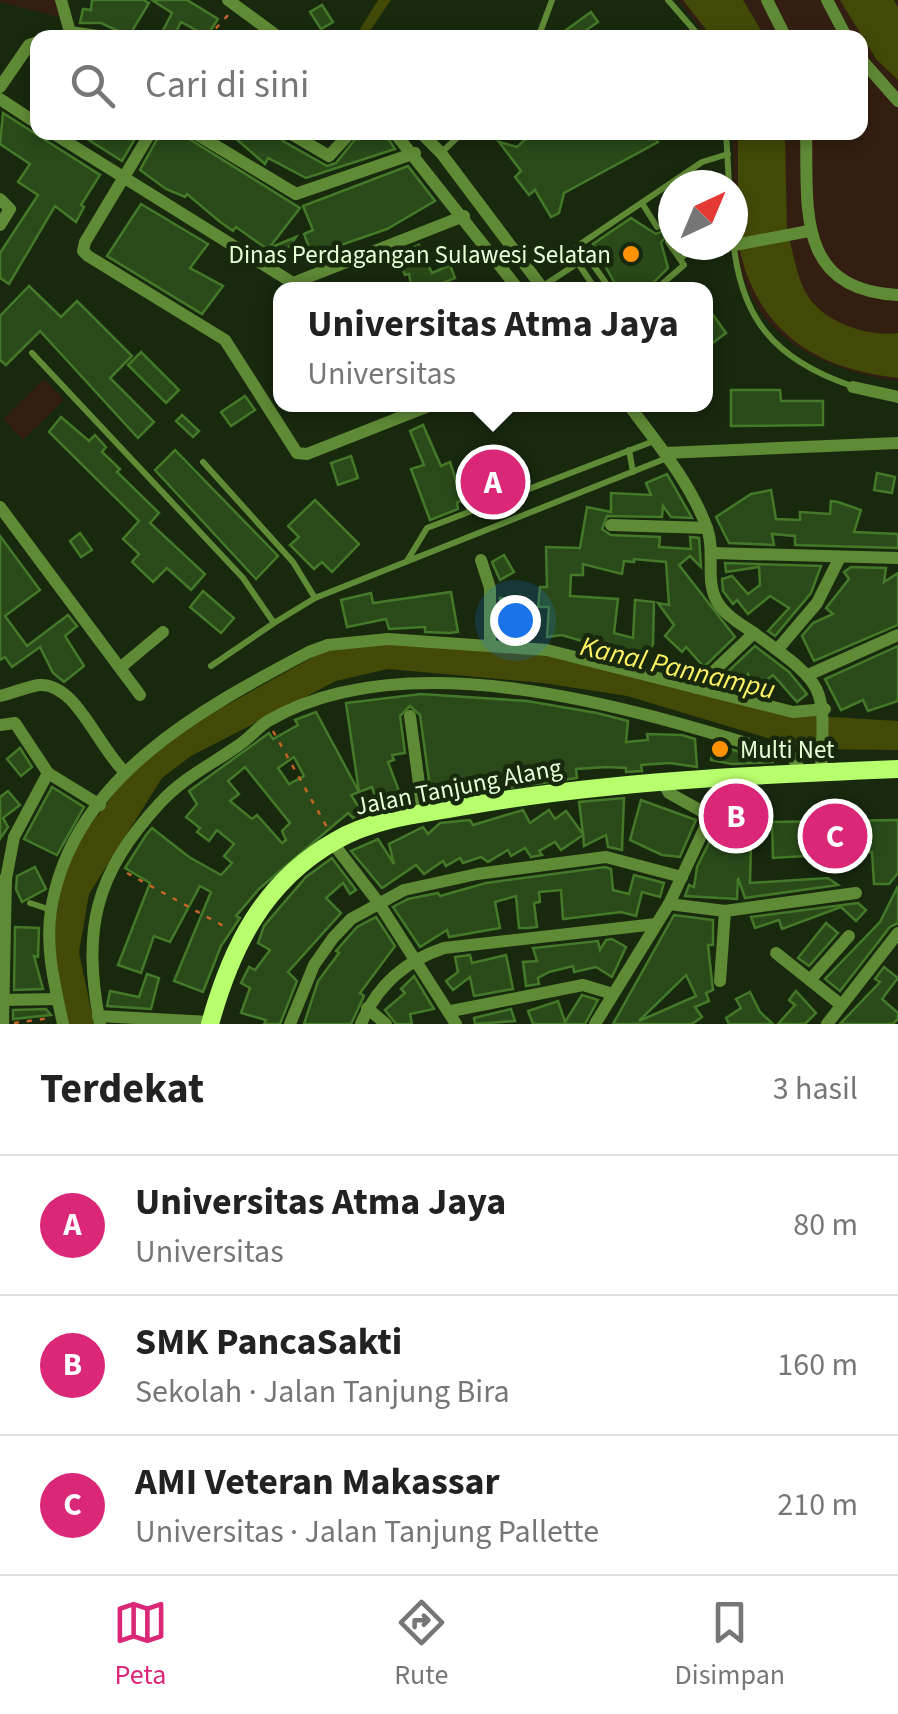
<!DOCTYPE html>
<html lang="id">
<head>
<meta charset="utf-8">
<style>
	:root { --surface:#fff; --page:#f2f2f2; --text:#222; --muted:#767676; --line:#e0e0e0; --accent:#db2777 }
	body { margin:0; font-family:"Source Sans 3",sans-serif; background:var(--page); color:var(--text) }
	.compass { position:absolute; left:658px; top:170px; width:90px; height:90px; border-radius:50%; background:var(--surface); box-shadow:0 5px 15px #0003; rotate:44deg }
	.you { position:absolute; left:515px; top:620px; width:35px; height:35px; margin:-25px; border:8px solid #fff; border-radius:50%; background:#1a73e8; box-shadow:0 0 0 15px #1a73e833 }
	.badge { display:grid; place-items:center; width:65px; height:65px; border-radius:50%; background:var(--accent); color:#fff; font-size:32px; font-weight:700 }
	.pin { position:absolute; translate:-50% -50%; border:5px solid #fff; box-shadow:0 2px 10px #0006 }
	.popup { position:absolute; left:273px; top:282px; width:440px; height:130px; box-sizing:border-box; display:grid; place-content:center; border-radius:20px; background:var(--surface); filter:drop-shadow(0 2px 8px #0005); font-size:32px; white-space:nowrap; color:var(--muted) }
	.popup b { font-size:38px; color:var(--text) }
	.popup::after { content:''; position:absolute; left:50%; top:100%; margin-left:-20px; border:20px solid transparent; border-top-color:var(--surface) }
	.list { margin:0; padding:0; list-style:none }
	h2 { display:flex; justify-content:space-between; align-items:center; height:130px; margin:0; padding:0 40px; font-size:42px }
	h2 small { font-size:32px; font-weight:400; color:var(--muted) }
	.list li { display:grid; grid-template-columns:65px 1fr auto; gap:30px; align-items:center; box-sizing:border-box; height:140px; padding:0 40px; border-top:2px solid var(--line) }
	.list b { display:block; font-size:38px; white-space:nowrap }
	.list p { margin:0; font-size:32px; white-space:nowrap; color:var(--muted) }
	.list em { font-size:32px; font-style:normal; color:var(--muted) }
	.icon { flex:none; width:55px; height:55px; fill:none; stroke:currentColor; stroke-width:2; stroke-linecap:round; stroke-linejoin:round }
	.map { position:relative; flex:none; width:898px; height:1024px; overflow:hidden }
	.search { position:absolute; background:var(--surface); box-shadow:0 5px 15px #0003; left:30px; right:30px; top:30px; height:110px; display:flex; align-items:center; gap:25px; box-sizing:border-box; padding:0 35px; border-radius:20px; color:var(--muted); font-size:38px }
	.sheet { height:550px; background:var(--surface) }
	nav { display:flex; justify-content:space-around; align-items:center; box-sizing:border-box; height:140px; border-top:2px solid var(--line); background:var(--surface); font-size:28px; color:var(--muted) }
	nav a { display:grid; justify-items:center; gap:5px }
	nav .on { color:var(--accent) }
	.map>svg:first-child { display:block }
	.green { fill:#331f11 }
	.water { fill:#434907 }
	.building { fill:#2a4b19; stroke:#447929; stroke-width:2.5; fill-rule:evenodd }
	.lines { fill:none; stroke-linecap:round; stroke-linejoin:round }
	.path { stroke:#c26527; stroke-width:2.5; stroke-dasharray:5 8; stroke-linecap:butt }
	.lane { stroke:#608b36; stroke-width:6 }
	.street { stroke:#608b36; stroke-width:12 }
	.secondary { stroke:#b8ff6d; stroke-width:18 }
	.poi-dot { fill:#ff9102; stroke:#18290e; stroke-width:4 }
	.labels { text-anchor:middle; stroke-width:9; stroke-linejoin:round; paint-order:stroke }
	.poi-label { font-size:25px; fill:#e7ffd6; stroke:#18290e; text-anchor:end }
	.street-label { font-size:25px; fill:#e7ffd6; stroke:#18290e }
	.water-label { font-size:28px; font-style:italic; fill:#fff464; stroke:#18290e }
</style>
</head>
<body>
<div class="map">
<svg width="898" height="1024" viewBox="0 0 898 1024">
	<rect width="100%" height="100%" fill="#18290e"/>
	<g class="green">
		<polygon points="0,0 55,0 60,17 0,2"/>
		<path d="M678 0H898V381C829 372 756 340 740 265 730 223 735 176 733 133L860 132V38L707 37Z"/>
		<polygon points="44,379 64,400 23,440 3,419"/>
	</g>
	<g class="water">
		<polygon points="378,0 391,0 367,35 360,29"/>
		<polygon points="683,0 743,0 765,37 712,37"/>
		<polygon points="840,0 894,0 898,7 898,80 876,59"/>
		<polygon points="738,133 785,133 787,230 738,238"/>
		<path d="M789 238C794 256 797 277 806 293 822 322 867 337 898 333V378C815 369 757 331 739 247Z"/>
		<polygon points="394,642 555,653 784,714 898,721 898,750 804,749 627,696 543,683 388,669 336,681 191,756 162,778 89,894 79,952 94,1024 65,1024 52,940 64,870 88,828 129,774 167,738 324,651"/>
	</g>
	<g class="building">
		<polygon points="92,0 143,0 149,3 129,36 101,23 80,23 83,9 91,10"/>
		<polygon points="152,0 187,0 218,19 207,36 181,22 173,38 159,38 172,13"/>
		<polygon points="322,5 333,22 321,29 310,12"/>
		<polygon points="591,12 598,22 575,38 555,38"/>
		<polygon points="3,113 100,175 81,205 84,207 76,222 55,206 9,284 0,278 0,253 38,195 18,182 30,164 0,144"/>
		<polygon points="76,132 139,132 122,161"/>
		<polygon points="161,132 178,132 300,208 269,248 296,237 281,259 236,227 233,231 219,221 187,194 185,197 166,189 140,170"/>
		<polygon points="228,132 278,132 283,141 327,166 336,163 361,132 384,132 395,149 306,178 268,158 265,164"/>
		<polygon points="533,132 651,132 658,142 564,193 559,213 551,217 535,190 529,195 515,177 521,171 499,142 517,147"/>
		<polygon points="408,166 435,201 387,229 312,255 304,234 313,230 303,206"/>
		<polygon points="141,204 208,244 190,268 223,286 202,314 107,256"/>
		<polygon points="631,218 656,234 662,231 663,224 667,224 668,235 661,242 668,268 649,287 626,290 614,282 593,244"/>
		<polygon points="419,245 432,273 450,265 455,278 436,286 437,290 412,290 409,274 405,275 396,255"/>
		<polygon points="29,286 61,317 77,301 132,356 110,378 154,422 138,438 40,331 6,365 0,360 0,316"/>
		<polygon points="706,305 726,333 706,348"/>
		<polygon points="141,352 179,390 166,403 128,365"/>
		<polygon points="731,390 780,390 781,401 823,401 823,425 731,426"/>
		<polygon points="245,396 255,410 231,426 221,412"/>
		<polygon points="182,415 199,431 193,437 176,421"/>
		<polygon points="61,417 89,441 95,435 106,447 102,452 120,469 117,472 159,513 150,523 205,574 191,590 167,568 153,582 132,562 139,554 123,539 139,521 49,432"/>
		<polygon points="423,425 441,466 450,462 463,501 457,502 458,509 430,520 411,469 424,465 410,431"/>
		<polygon points="175,450 278,556 256,579 155,470"/>
		<polygon points="351,456 358,478 338,485 331,463"/>
		<polygon points="877,473 895,477 892,493 874,490"/>
		<polygon points="667,474 692,518 671,517 663,506 662,517 607,516 602,529 611,535 660,537 659,547 691,549 690,537 699,538 701,567 690,556 679,565 735,637 704,667 686,647 682,652 665,636 674,625 658,603 669,605 666,562 634,559 634,562 624,561 622,574 583,564 583,575 571,575 570,596 618,599 614,633 633,638 635,600 654,602 653,644 646,658 638,655 637,659 628,659 628,655 562,635 547,637 549,607 538,607 540,587 547,587 546,547 580,548 587,507 611,512 611,493 651,495 646,483"/>
		<polygon points="771,490 776,519 800,520 800,512 830,514 831,501 838,502 861,510 854,532 898,534 898,548 795,545 795,536 772,534 774,545 729,543 716,517 751,494"/>
		<polygon points="315,500 359,544 332,572 322,562 314,569 290,545 299,537 288,526"/>
		<polygon points="80,533 92,550 81,557 70,541"/>
		<polygon points="0,536 40,590 5,616 27,646 68,615 77,626 65,636 84,666 64,682 53,673 40,647 12,667 5,657 0,660"/>
		<polygon points="504,555 514,572 500,580 492,562"/>
		<polygon points="725,563 821,566 811,593 775,636 768,631 789,608 770,596 748,614 737,600 733,604 723,591 722,579 732,576 748,594 760,585 759,567 726,572"/>
		<polygon points="851,567 886,568 884,582 898,573 898,625 814,661 802,636 813,623 833,614 826,608 849,579 844,572"/>
		<polygon points="203,591 234,618 221,633 190,607"/>
		<polygon points="451,592 458,632 449,633 425,632 425,627 389,629 386,619 347,627 341,600 371,593 373,603"/>
		<polygon points="500,598 526,600 524,636 500,635"/>
		<polygon points="755,646 789,672 807,694 797,702 773,675 758,687 748,674 735,687 727,685 721,678"/>
		<polygon points="898,646 898,701 868,711 863,700 841,710 825,679"/>
		<polygon points="421,694 527,701 597,713 628,721 626,742 648,740 647,734 682,735 695,739 697,767 670,763 641,765 642,771 626,772 626,768 607,767 576,769 577,778 440,798 431,795 420,715 410,706 400,716 405,753 392,755 394,760 388,762 404,804 379,810 372,787 359,792 346,703"/>
		<path d="M316 712 359 792 351 795 362 812 353 818 348 813 259 889 236 916 240 918 221 946 203 992 174 981 211 892 200 886 170 942 154 936 141 973 118 965 150 883 125 868 146 835 152 828 189 857 221 875 232 863 224 856 234 844 217 830 209 841 197 832 200 828 186 817 197 804 189 791 269 733 273 739 298 725 295 720ZM294 757 304 776 289 784 278 768ZM245 767 290 823 282 831 286 840 282 843 257 815 252 819 230 801 239 794 228 781Z"/>
		<polygon points="713,744 730,749 774,762 732,764 711,760"/>
		<polygon points="20,748 32,767 21,776 7,759"/>
		<polygon points="52,787 84,807 57,855 24,839"/>
		<polygon points="723,790 754,806 738,844 751,844 750,883 828,878 838,885 745,898 738,878 737,899 685,896 689,885 694,887 697,867 728,804 710,798 713,791"/>
		<polygon points="8,791 20,805 3,818 8,827 0,839 0,797"/>
		<polygon points="624,798 622,850 608,847 606,835 584,846 583,835 561,850 555,842 539,851 542,855 531,857 525,848 511,856 508,850 488,862 481,857 463,863 460,858 446,866 443,861 424,874 416,865 382,888 351,851 378,839 394,864 389,844 423,827 428,834 440,823 470,820 473,825 523,810 530,823 549,810 555,819 566,811 583,834 579,802"/>
		<polygon points="641,800 696,820 680,857 662,855 630,840"/>
		<polygon points="898,820 898,873 889,884 874,884 872,852 773,858 772,822"/>
		<polygon points="332,858 356,890 350,894 343,883 326,898 341,913 288,972 297,981 280,1024 264,1024 266,1020 241,1013 250,988 241,983 249,967 255,970 270,950 258,943 264,926 306,877"/>
		<polygon points="35,867 46,889 22,902 16,889 17,876"/>
		<polygon points="605,867 611,869 613,890 629,894 634,875 664,883 660,897 642,892 636,916 621,912 563,919 561,890 539,892 540,902 534,903 537,927 528,928 519,928 516,896 495,902 500,928 449,937 447,930 420,947 393,907 408,899 438,893 440,896 486,883"/>
		<polygon points="898,886 898,923 890,927 840,991 825,979 880,922"/>
		<polygon points="858,903 866,910 856,921 841,907 782,929 779,920 755,928 751,917"/>
		<path d="M674 915 713 920V945H708L713 990 706 993 709 1001 695 1007 702 1017 692 1024H613ZM686 975 696 996 639 1021Z"/>
		<polygon points="376,917 395,946 360,993 364,996 351,1024 304,1024 318,981 339,953 336,951 357,927"/>
		<polygon points="826,923 838,933 809,966 798,958"/>
		<polygon points="15,927 39,928 38,957 34,956 43,989 14,990"/>
		<polygon points="612,939 626,947 612,977 596,967 574,972 573,966 549,972 538,978 539,984 526,986 523,962 537,961 533,948 598,941 600,950 606,940"/>
		<polygon points="470,955 472,963 506,955 513,989 474,996 470,977 453,990 446,981 458,972 455,957"/>
		<polygon points="884,967 898,978 882,999 898,1013 898,1019 893,1024 840,1024 880,982 875,979"/>
		<polygon points="147,974 159,978 151,1009 107,1006 110,991 139,997"/>
		<polygon points="414,976 434,1009 410,1014 412,1024 396,1024 385,1010 405,993 401,989"/>
		<polygon points="796,991 816,1013 805,1024 778,1024 795,1005 789,1000"/>
		<polygon points="750,992 760,1012 773,1024 729,1024 726,1018 741,1008 736,999"/>
		<polygon points="582,995 598,1000 585,1024 533,1024 528,1011 558,1001 565,1022"/>
		<polygon points="511,1009 515,1021 475,1024 474,1018"/>
		<polygon points="13,1010 46,1009 51,1015 13,1019"/>
	</g>
	<g class="lines">
		<g class="path">
			<polyline points="207,38 229,14"/>
			<polyline points="273,731 328,829"/>
			<polyline points="127,873 229,929"/>
			<polyline points="14,1023 50,1018"/>
		</g>
		<g class="lane">
			<polyline points="668,0 701,38"/>
			<polyline points="538,38 552,0"/>
			<polyline points="726,132 729,185"/>
			<polyline points="442,152 463,132"/>
			<polyline points="642,203 657,227"/>
			<polyline points="671,229 673,228"/>
			<path d="M733 238C740 319 775 360 852 386"/>
			<polyline points="579,245 611,290"/>
			<polyline points="680,259 686,254 687,245"/>
			<polyline points="578,263 596,290"/>
			<polyline points="543,286 578,263 574,251 579,245 702,162 728,154"/>
			<polyline points="655,290 684,265 668,242"/>
			<polyline points="32,353 243,578 274,623 315,598 667,458"/>
			<polyline points="629,450 633,472"/>
			<polyline points="203,462 293,562 315,598"/>
			<polyline points="407,561 427,528 654,441"/>
			<polyline points="211,666 274,623"/>
			<polyline points="30,903 51,910"/>
		</g>
		<g class="street">
			<polyline points="61,0 70,32 98,36"/>
			<polyline points="228,0 280,38"/>
			<polyline points="767,0 786,38"/>
			<polyline points="827,0 847,38"/>
			<polyline points="860,58 898,101"/>
			<polyline points="0,87 29,45 38,42"/>
			<polyline points="0,99 38,124"/>
			<polyline points="51,132 293,283 464,216"/>
			<polyline points="151,132 85,242 83,251 88,256 225,340 297,453 307,454 434,404"/>
			<polyline points="193,132 296,194 415,153"/>
			<polyline points="288,132 329,156 351,132"/>
			<polyline points="394,132 519,290"/>
			<polyline points="420,132 441,153 544,290"/>
			<path d="M806 132C808 208 795 290 898 295"/>
			<polyline points="0,199 10,209 0,225"/>
			<polyline points="734,245 809,231"/>
			<polyline points="853,387 898,397"/>
			<path d="M628 404C657 443 690 482 707 528 716 552 704 581 718 603 726 616 742 625 754 633 827 687 825 682 821 772"/>
			<polyline points="665,453 898,443"/>
			<polyline points="0,507 140,695"/>
			<polyline points="611,525 707,528"/>
			<polyline points="712,553 898,558"/>
			<polyline points="481,560 490,588 490,645"/>
			<polyline points="777,650 817,603 840,557"/>
			<polyline points="121,667 163,632"/>
			<polyline points="808,675 898,635"/>
			<polyline points="696,688 754,633"/>
			<path d="M0 696C13 693 26 687 39 685 76 682 98 748 125 772"/>
			<polyline points="410,716 423,814"/>
			<polyline points="0,725 15,723 48,773"/>
			<polyline points="332,842 378,902 456,1024"/>
			<polyline points="0,881 6,879 14,837 48,773 100,805"/>
			<polyline points="669,904 725,911 856,893"/>
			<polyline points="776,953 840,1004"/>
			<polyline points="810,980 849,936"/>
			<polyline points="720,981 725,911"/>
			<polyline points="2,1000 57,999"/>
			<polyline points="367,1008 386,1024"/>
			<polyline points="451,1011 583,985 613,994"/>
			<polyline points="98,1016 210,1022"/>
			<polyline points="3,1024 6,879"/>
			<path d="M63 1024C55 986 45 949 51 910 72 777 203 708 309 652L328 645 388 639 547 650 793 712 825 709"/>
			<path d="M100 1024C82 929 94 875 160 803 184 777 211 765 239 745 250 738 258 727 268 721 412 637 644 712 792 757L803 774"/>
			<polyline points="290,1024 314,965 333,938 351,919 404,890 477,874 606,857 682,877"/>
			<path d="M361 1024C377 985 405 961 444 948L656 924"/>
			<polyline points="595,1024 669,904 707,823 705,813 669,793 662,781"/>
			<polyline points="827,1024 898,933"/>
		</g>
		<path class="secondary" d="M210 1024C231 948 263 882 335 841 374 818 422 814 466 806 610 781 753 775 898 769"/>
	</g>
	<g class="poi-dot">
		<circle cx="631" cy="254" r="10"/>
		<circle cx="720" cy="749" r="10"/>
	</g>
	<g class="labels">
		<g class="poi-label">
			<text x="611" y="263">Dinas Perdagangan Sulawesi Selatan</text>
			<text x="740" y="758" text-anchor="start">Multi Net</text>
		</g>
		<g class="street-label">
			<text transform="translate(458 786) rotate(-11)" y="9">Jalan Tanjung Alang</text>
		</g>
		<g class="water-label">
			<text transform="translate(678 667) rotate(13)" y="10">Kanal Pannampu</text>
		</g>
	</g>
</svg>
<svg class="compass" viewBox="-18 -18 36 36"><path d="M0-13l5 13h-10z" fill="#e53935"/><path d="M0 13l5-13h-10z" fill="#767676"/></svg>
<div class="you"></div>
<div class="pin badge" style="left:493px;top:482px">A</div>
<div class="popup"><b>Universitas Atma Jaya</b>Universitas</div>
<div class="pin badge" style="left:736px;top:816px">B</div>
<div class="pin badge" style="left:835px;top:836px">C</div>
<div class="search"><svg class="icon" aria-label="search" viewBox="0 0 24 24"><circle cx="10" cy="10" r="6"/><path d="M15 15l6 6"/></svg>Cari di sini</div>
</div>
<section class="sheet">
<h2>Terdekat<small>3 hasil</small></h2>
<ul class="list">
<li><span class="badge">A</span><div><b>Universitas Atma Jaya</b><p>Universitas</p></div><em>80 m</em></li>
<li><span class="badge">B</span><div><b>SMK PancaSakti</b><p>Sekolah · Jalan Tanjung Bira</p></div><em>160 m</em></li>
<li><span class="badge">C</span><div><b>AMI Veteran Makassar</b><p>Universitas · Jalan Tanjung Pallette</p></div><em>210 m</em></li>
</ul>
</section>
<nav>
<a class="on"><svg class="icon" aria-label="map" viewBox="0 0 24 24"><path d="M3 6l6-2 6 2 6-2v14l-6 2-6-2-6 2zM9 4v14M15 6v14"/></svg>Peta</a>
<a><svg class="icon" aria-label="directions" viewBox="0 0 24 24"><path d="M12 3l9 9-9 9-9-9zM9 14v-3h6M13 9l2 2-2 2"/></svg>Rute</a>
<a><svg class="icon" aria-label="saved" viewBox="0 0 24 24"><path d="M7 4h10v16l-5-4-5 4z"/></svg>Disimpan</a>
</nav>
</body>
</html>
